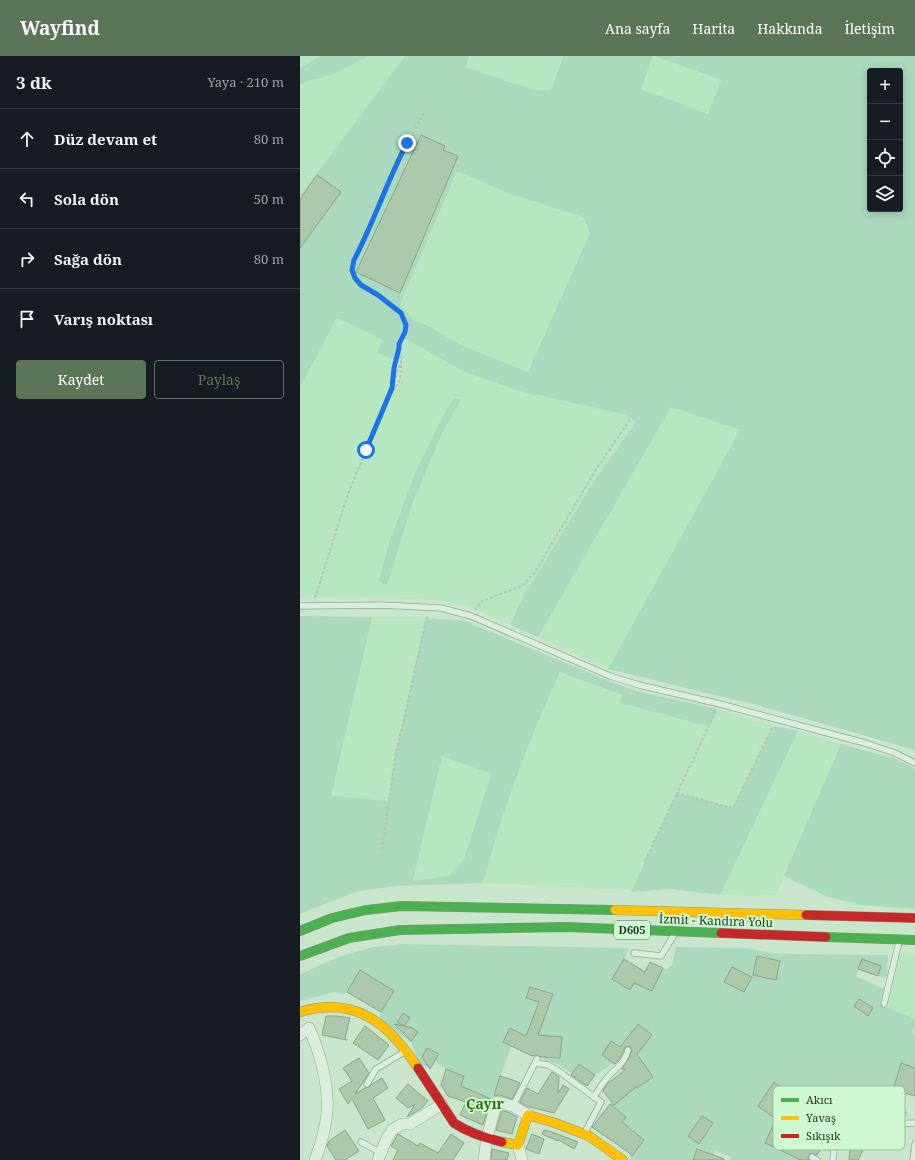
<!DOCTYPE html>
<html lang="tr">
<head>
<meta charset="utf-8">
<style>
	:root { --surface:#171b24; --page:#242831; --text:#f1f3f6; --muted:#9ea1a6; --line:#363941; --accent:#5a7558 }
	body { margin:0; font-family:"Noto Serif",serif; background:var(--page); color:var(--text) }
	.controls { position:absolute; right:12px; top:12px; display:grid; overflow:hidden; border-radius:4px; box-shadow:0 2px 10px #0003 }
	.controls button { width:36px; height:36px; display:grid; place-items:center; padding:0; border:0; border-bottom:1px solid var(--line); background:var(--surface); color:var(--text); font:20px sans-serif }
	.stop { position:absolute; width:12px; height:12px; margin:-9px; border:3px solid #1a73e8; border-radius:50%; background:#fff }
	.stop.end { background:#1a73e8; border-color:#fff; box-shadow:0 1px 4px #0008 }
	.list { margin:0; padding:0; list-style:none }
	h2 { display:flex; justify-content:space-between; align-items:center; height:52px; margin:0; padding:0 16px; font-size:17px }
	h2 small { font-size:13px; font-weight:400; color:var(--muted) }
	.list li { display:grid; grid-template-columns:26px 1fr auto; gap:12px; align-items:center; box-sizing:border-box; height:60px; padding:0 16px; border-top:1px solid var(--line) }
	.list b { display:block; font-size:15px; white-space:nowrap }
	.list em { font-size:13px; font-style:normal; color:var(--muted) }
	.actions { display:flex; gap:8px; padding:12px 16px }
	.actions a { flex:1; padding:9px 0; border:1px solid var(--accent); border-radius:4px; text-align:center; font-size:14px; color:var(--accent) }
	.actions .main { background:var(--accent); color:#fff }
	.icon { flex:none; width:22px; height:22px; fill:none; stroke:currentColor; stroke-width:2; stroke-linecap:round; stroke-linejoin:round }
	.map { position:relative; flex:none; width:615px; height:1104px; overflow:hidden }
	header { display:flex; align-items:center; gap:24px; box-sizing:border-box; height:56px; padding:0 20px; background:var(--accent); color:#fff }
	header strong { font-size:19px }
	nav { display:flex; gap:22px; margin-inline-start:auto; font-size:14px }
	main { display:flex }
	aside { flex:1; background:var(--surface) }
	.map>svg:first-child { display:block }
	.farmland { fill:#b7e7c1; fill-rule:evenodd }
	.green { fill:#aad9bd; fill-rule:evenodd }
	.building { fill:#adc9ab; stroke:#8ba589 }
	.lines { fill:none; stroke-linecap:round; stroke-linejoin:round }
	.lane-casing { stroke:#93aa94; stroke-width:7 }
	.street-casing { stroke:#93aa94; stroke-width:12 }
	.fast-casing { stroke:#849984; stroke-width:10 }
	.slow-casing { stroke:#849984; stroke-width:10 }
	.jam-casing { stroke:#849984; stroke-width:10 }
	.path { stroke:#b3c6b4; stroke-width:2; stroke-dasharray:3 2; stroke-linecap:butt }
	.lane { stroke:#dbeddd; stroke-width:5.5 }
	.street { stroke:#dbeddd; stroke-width:11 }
	.fast { stroke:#4caf50; stroke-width:9 }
	.slow { stroke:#ffc107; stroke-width:9 }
	.jam { stroke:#c62828; stroke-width:9 }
	.route { stroke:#1a73e8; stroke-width:5 }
	.labels { text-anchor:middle; stroke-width:4; stroke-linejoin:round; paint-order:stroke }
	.shield { fill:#cdf8d1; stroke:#527251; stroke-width:1 }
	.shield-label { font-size:11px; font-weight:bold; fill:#1e391a }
	.street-label { font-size:12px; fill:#1e391a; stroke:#cdf8d1 }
	.quarter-label { font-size:14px; font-weight:bold; fill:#366916; stroke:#cdf8d1 }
	.key { fill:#cdf8d1; stroke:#98bf9a; stroke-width:1 }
	.key-label { font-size:11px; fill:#1e391a }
</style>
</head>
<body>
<header>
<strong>Wayfind</strong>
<nav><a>Ana sayfa</a><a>Harita</a><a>Hakkında</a><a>İletişim</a></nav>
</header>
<main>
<aside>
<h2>3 dk<small>Yaya · 210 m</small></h2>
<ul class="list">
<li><svg class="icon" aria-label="ahead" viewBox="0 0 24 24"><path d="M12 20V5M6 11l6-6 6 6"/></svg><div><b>Düz devam et</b></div><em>80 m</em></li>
<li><svg class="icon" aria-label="left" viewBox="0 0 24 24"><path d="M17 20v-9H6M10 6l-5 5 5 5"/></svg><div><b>Sola dön</b></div><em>50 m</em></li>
<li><svg class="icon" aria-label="right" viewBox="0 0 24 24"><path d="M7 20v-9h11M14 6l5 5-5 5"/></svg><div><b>Sağa dön</b></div><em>80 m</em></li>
<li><svg class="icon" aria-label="arrive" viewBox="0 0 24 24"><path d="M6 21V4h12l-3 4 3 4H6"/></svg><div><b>Varış noktası</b></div></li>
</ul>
<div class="actions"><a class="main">Kaydet</a><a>Paylaş</a></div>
</aside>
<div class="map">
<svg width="615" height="1104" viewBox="0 0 615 1104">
	<rect width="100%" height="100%" fill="#c9e5cc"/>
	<g class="farmland">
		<polygon points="0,0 20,0 0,12"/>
		<polygon points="69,0 105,0 0,140 0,28 38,16"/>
		<polygon points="169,0 263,0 251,34 234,34 166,10"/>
		<polygon points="353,0 421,24 408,58 341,33"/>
		<polygon points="157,115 210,138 283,161 290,177 228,316 161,289 130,271 113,264 99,248"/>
		<path d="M37 262 83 284 77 296 96 305 89 340 97 331 102 318 99 288 102 281 165 316 219 335 323 358 336 366 293 427 224 539 210 569 169 550 136 544 53 541 0 542V331ZM161 343 142 377 113 446 87 529 79 525 89 487 116 415Z"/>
		<polygon points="371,350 441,374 308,613 238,581"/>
		<polygon points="72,561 112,561 126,562 95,702 89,745 30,740"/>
		<polygon points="260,616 322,639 320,647 409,670 417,653 474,670 433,752 377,737 332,834 183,827 195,782 221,706"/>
		<polygon points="498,675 541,688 476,839 452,840 420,839"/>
		<polygon points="142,700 191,718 164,803 149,820 113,825"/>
		<polygon points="601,897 615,899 615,963 587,951"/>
	</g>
	<g class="green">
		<polygon points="20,0 69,0 38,16 0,28 0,12"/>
		<path d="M105 0H169L166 11 234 34H251L263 1 262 0H353L341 33 408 58 421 24 355 0H615V694L461 650 308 613 440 374 371 351 238 581 210 569 224 539 293 427 336 366 323 358 219 335 165 316 102 281 99 288 96 305 77 296 83 284 37 262 0 331V140ZM570 15H600V153H570ZM157 115 210 138 283 161 290 177 228 316 161 289 130 271 113 264 100 248Z"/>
		<polygon points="154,342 161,344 142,377 113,446 87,529 79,525 89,487 116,415 143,360"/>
		<path d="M0 560 72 561 31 740 89 745 95 702 126 562 165 565 304 623 336 635 417 653 408 670 320 647 322 639 260 616C229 684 202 754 183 827L97 830 58 835 0 858ZM142 700 191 718 164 803 149 820 113 825Z"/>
		<polygon points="474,670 498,675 420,839 370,833 331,836 377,737 433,752"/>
		<polygon points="541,688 593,702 615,713 615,853 562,849 528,841 484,820"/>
		<path d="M104 888 329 892 324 903 345 917 350 906 366 914 372 909 376 891 446 892 470 897 493 898 588 899 587 919 584 922 578 920 581 910 562 904 556 920 584 933 580 948 615 963V970L612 977 615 978V1012L601 1008C596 1023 590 1032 599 1046 603 1051 607 1053 608 1059L603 1061 584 1058 586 1043 569 1040 568 1048C558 1038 546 1037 533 1034L528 1052 543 1058 521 1053 509 1045 506 1049 474 1027 458 1050 476 1063 465 1087 489 1098 501 1101 499 1104H430L431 1101 415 1095 412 1104V1098L397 1093 393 1104H330L329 1103 344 1084 322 1066 326 1061 310 1048 311 1046 314 1049 335 1029 337 1032 353 1021 338 997 327 988 323 993 311 985 302 999 314 1007 295 1019 279 1008 272 1017 258 1008 243 1004 244 1001 260 1002 262 981 242 980 240 1001 230 999 236 985 210 972 204 986 211 990 195 1036 191 1043 158 1039 164 1019 146 1013 135 1006 130 1013 119 1007 111 986 85 968 80 961 81 956 94 935 60 915 47 936 44 938 35 936 0 945V919L5 916 41 900 73 891Z"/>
	</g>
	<g class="building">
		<polygon points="121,79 145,90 143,94 158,100 100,237 56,216"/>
		<polygon points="17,119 41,136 0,192 0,143"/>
		<polygon points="457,900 480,905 476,924 453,919"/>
		<polygon points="324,903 345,916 350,906 363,912 352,935 334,927 330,934 312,923"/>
		<polygon points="562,903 581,910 578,920 558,913"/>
		<polygon points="432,911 452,921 444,936 424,926"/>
		<polygon points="60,914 94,935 81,956 47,936"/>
		<polygon points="230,931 253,938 238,979 262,981 260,1002 241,1001 237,999 232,1000 203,986 210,972 226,980 239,946 226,942"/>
		<polygon points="559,943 573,952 568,960 554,950"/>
		<polygon points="103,957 110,962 104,970 112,972 118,976 111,985 94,968 104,970 97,966"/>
		<polygon points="26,960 37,960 50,962 45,982 47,984 22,979"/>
		<polygon points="338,968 352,979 337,998 353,1021 337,1032 336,1031 314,1049 303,1035 307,1028 325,1014 322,1013 330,1000 332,993 330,990 325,991 321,1000 315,1008 302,999 311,985 320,991"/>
		<polygon points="65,970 89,989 78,1004 53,987"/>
		<polygon points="127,992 139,998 130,1013 122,1001"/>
		<polygon points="59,1002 69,1017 55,1038 65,1032 69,1031 72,1028 82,1022 88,1032 73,1042 85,1064 68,1073 52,1043 48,1048 39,1033 52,1025 43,1012"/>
		<polygon points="601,1007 615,1012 615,1040 593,1034"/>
		<polygon points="279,1008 295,1019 287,1030 271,1019"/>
		<polygon points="146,1013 164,1020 161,1030 191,1043 183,1069 160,1059 166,1046 148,1040 141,1029"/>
		<polygon points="252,1016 259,1021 258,1037 263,1029 269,1033 254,1057 226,1050 220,1046 227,1032 238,1038"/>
		<polygon points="200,1020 213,1024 220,1027 212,1043 199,1039 194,1040"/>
		<polygon points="474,1026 506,1049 509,1045 527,1057 532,1034 569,1042 569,1040 586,1043 584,1058 552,1053 549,1070 570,1081 558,1104 549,1104 550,1093 529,1082 517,1099 510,1097 508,1101 509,1104 501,1104 465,1087 476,1063 458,1050"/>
		<polygon points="108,1028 128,1045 122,1052 107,1061 115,1048 108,1052 96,1042"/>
		<polygon points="310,1048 326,1061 322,1066 344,1084 332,1100 328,1096 292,1071"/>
		<polygon points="202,1054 210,1057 217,1061 212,1078 196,1074"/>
		<polygon points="402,1060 413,1067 399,1088 388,1080"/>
		<polygon points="45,1074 59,1095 45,1104 36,1104 27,1090 29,1085"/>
		<polygon points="244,1074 252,1076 278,1086 274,1093 259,1084 258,1085 242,1078"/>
		<polygon points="98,1078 118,1090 120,1087 138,1097 151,1078 164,1087 153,1104 93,1104 98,1094 91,1090"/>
		<polygon points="232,1078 244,1083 239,1098 226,1093"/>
		<polygon points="192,1093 209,1097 207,1104 191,1104"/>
		<polygon points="397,1093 424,1103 424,1104 393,1104"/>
	</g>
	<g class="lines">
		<defs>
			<g id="lane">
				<polyline points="0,550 81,549 141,552 171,560 310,620 339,629 420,648 565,687 595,697 615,707"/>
				<polyline points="334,897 361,900 374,879"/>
				<polyline points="584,948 599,886"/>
				<polyline points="235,1007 248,1009 257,1014 301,1046 284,1078"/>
				<polyline points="67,1028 76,1013 106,995"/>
				<path d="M294 1041C298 1035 302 1028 307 1022 315 1013 325 1007 328 994"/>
				<polyline points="213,1050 237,1003"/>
				<polyline points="568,1069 615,1067"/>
				<polyline points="61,1086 81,1097"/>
				<polyline points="512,1101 517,1104"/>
				<polyline points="533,1104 534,1092"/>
				<polyline points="613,1104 615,1088"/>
			</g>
			<g id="street">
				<path d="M0 979 9 972C20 996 29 1030 27 1056 26 1070 20 1091 15 1104"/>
				<polyline points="218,1089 222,1104"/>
				<polyline points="78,1104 86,1084 92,1074 102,1068 110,1068 142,1048"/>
				<polyline points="184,1104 187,1081 197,1046 213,1050 228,1059"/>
			</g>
			<g id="fast">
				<polyline points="0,875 32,862 66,854 102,850 315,854"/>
				<polyline points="526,881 615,884"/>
				<polyline points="0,900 49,882 100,874 266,871 421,877"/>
			</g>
			<g id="slow">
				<polyline points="315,854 506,859"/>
				<path d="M0 956C56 939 89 968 118 1012"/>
				<polyline points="202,1086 218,1089 228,1059 255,1067 289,1080 323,1104"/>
			</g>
			<g id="jam">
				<polyline points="506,859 615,862"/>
				<polyline points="421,877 526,881"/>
				<path d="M118 1012 154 1067C169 1077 185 1082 202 1086"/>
			</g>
		</defs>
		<use href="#lane" class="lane-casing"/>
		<use href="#street" class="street-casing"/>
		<use href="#fast" class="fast-casing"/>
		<use href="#slow" class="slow-casing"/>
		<use href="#jam" class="jam-casing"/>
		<g class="path">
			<polyline points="92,327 94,312 99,294"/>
			<path d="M90 339C98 329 102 322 101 309"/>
			<polyline points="15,542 48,438 88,342 101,306 99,288 105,276 106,269 101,257 78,239 61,229 55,222 52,213 55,204 84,140 95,109 124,57"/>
			<polyline points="175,554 182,545 222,530 235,516 297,412 331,362"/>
			<polyline points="416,655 377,737 433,752 473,670"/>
			<polyline points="82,794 95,702 127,560"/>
			<polyline points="345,805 377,737"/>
		</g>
		<use href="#lane" class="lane"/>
		<use href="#street" class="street"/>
		<use href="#fast" class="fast"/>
		<use href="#slow" class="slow"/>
		<use href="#jam" class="jam"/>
	</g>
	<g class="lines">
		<path class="route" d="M66 394 92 332 94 312 99 292V288L105 276 106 269 101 257 78 239 61 229 55 222 52 214 54 204C74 166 87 125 107 87"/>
	</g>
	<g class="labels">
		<rect class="shield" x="314" y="865" width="36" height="18" rx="3"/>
		<g class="shield-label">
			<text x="332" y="878">D605</text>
		</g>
		<g class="street-label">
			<text transform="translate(416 865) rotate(2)" y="4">İzmit - Kandıra Yolu</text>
		</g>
		<g class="quarter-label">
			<text x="185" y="1053">Çayır</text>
		</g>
	</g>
	<rect x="473" y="1030" width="132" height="64" rx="6" class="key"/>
	<rect x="481" y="1042" width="18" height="4" fill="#4caf50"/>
	<rect x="481" y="1060" width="18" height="4" fill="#ffc107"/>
	<rect x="481" y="1078" width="18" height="4" fill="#c62828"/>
	<g class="key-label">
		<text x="506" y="1048">Akıcı</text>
		<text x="506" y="1066">Yavaş</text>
		<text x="506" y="1084">Sıkışık</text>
	</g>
</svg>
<div class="controls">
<button>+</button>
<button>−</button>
<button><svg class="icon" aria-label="locate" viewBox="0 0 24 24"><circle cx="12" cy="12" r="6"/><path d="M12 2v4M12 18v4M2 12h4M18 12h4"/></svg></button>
<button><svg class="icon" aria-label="layers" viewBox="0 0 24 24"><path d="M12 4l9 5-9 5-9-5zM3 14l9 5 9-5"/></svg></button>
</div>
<div class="stop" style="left:66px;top:394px"></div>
<div class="stop end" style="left:107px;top:87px"></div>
</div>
</main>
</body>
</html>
